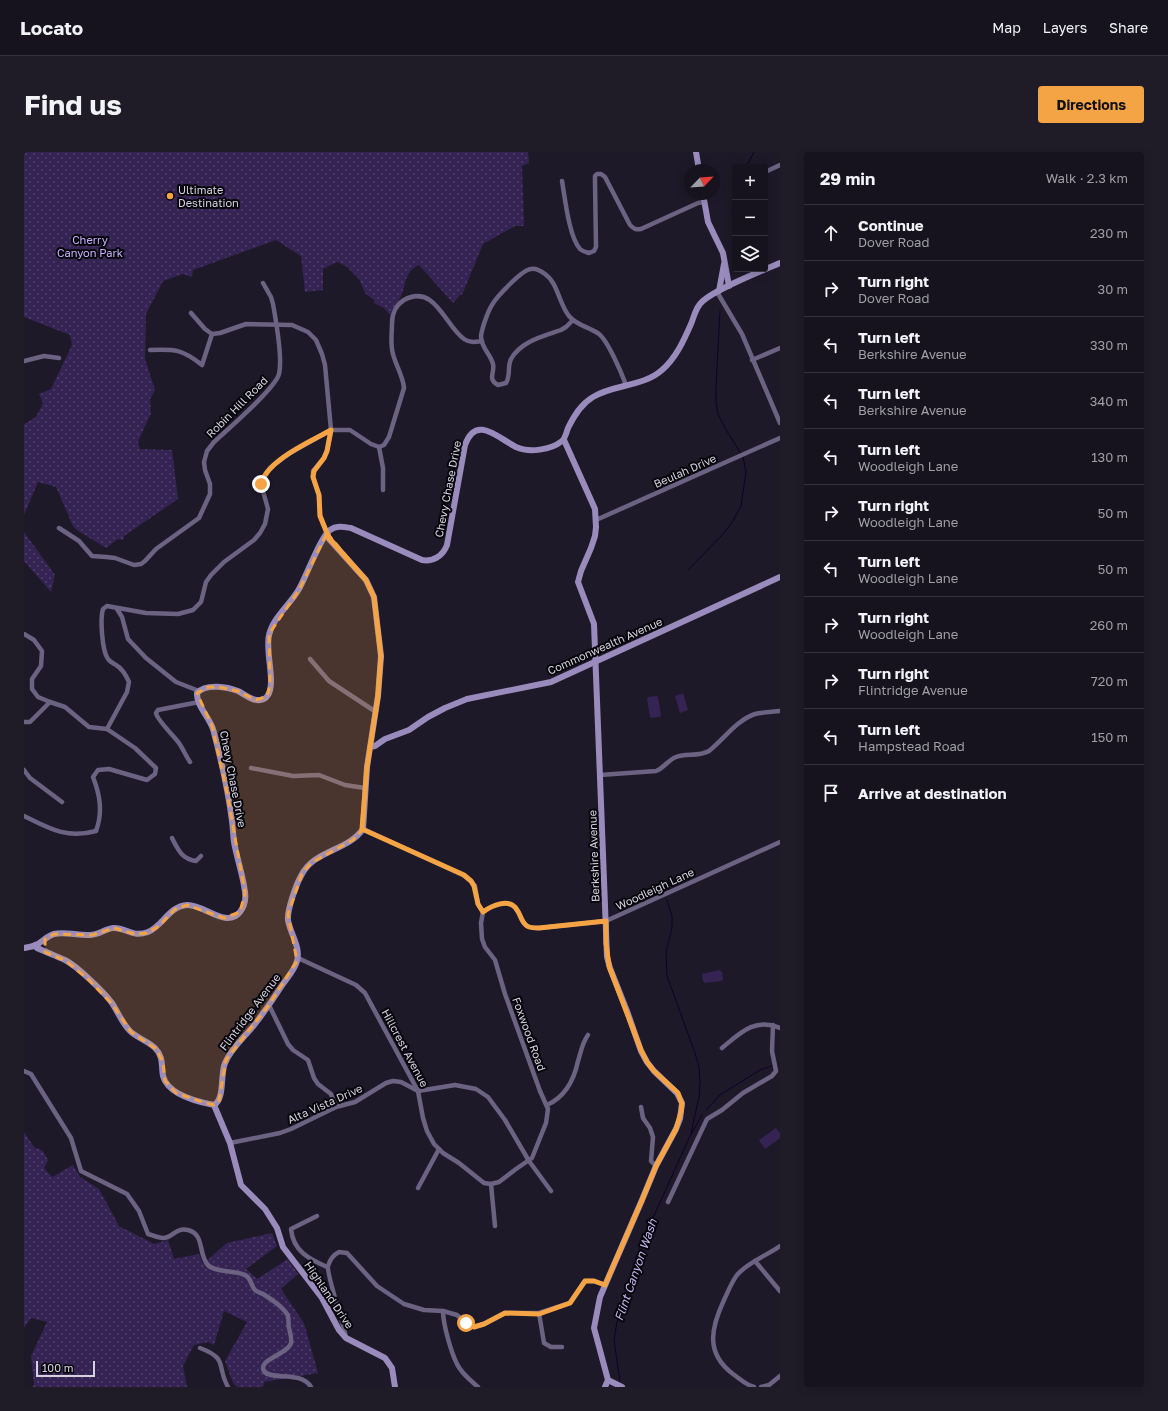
<!DOCTYPE html>
<html lang="en">
<head>
<meta charset="utf-8">
<style>
	:root { --surface:#16131f; --page:#1f1c28; --text:#f1f3f6; --muted:#9e9ea4; --line:#35323d; --accent:#f4a444 }
	body { margin:0; font-family:"Golos Text",sans-serif; background:var(--page); color:var(--text) }
	.controls { position:absolute; right:12px; top:12px; display:grid; overflow:hidden; border-radius:4px; box-shadow:0 2px 10px #0003 }
	.controls button { width:36px; height:36px; display:grid; place-items:center; padding:0; border:0; border-bottom:1px solid var(--line); background:var(--surface); color:var(--text); font:20px sans-serif }
	.compass { position:absolute; left:660px; top:12px; width:36px; height:36px; border-radius:50%; background:var(--surface); box-shadow:0 2px 10px #0003; rotate:65deg }
	.scale { position:absolute; left:12px; bottom:10px; width:59px; box-sizing:border-box; padding-left:4px; border:2px solid #d6d3df; border-top:0; font-size:11px; line-height:14px; white-space:nowrap; color:#d6d3df; -webkit-text-stroke:3px #07060c; paint-order:stroke }
	.stop { position:absolute; width:12px; height:12px; margin:-9px; border:3px solid #f4a444; border-radius:50%; background:#fff }
	.stop.end { background:#f4a444; border-color:#fff; box-shadow:0 1px 4px #0008 }
	.list { margin:0; padding:0; list-style:none }
	h2 { display:flex; justify-content:space-between; align-items:center; height:52px; margin:0; padding:0 16px; font-size:17px }
	h2 small { font-size:13px; font-weight:400; color:var(--muted) }
	.list li { display:grid; grid-template-columns:26px 1fr auto; gap:12px; align-items:center; box-sizing:border-box; height:56px; padding:0 16px; border-top:1px solid var(--line) }
	.list b { display:block; font-size:15px; white-space:nowrap }
	.list p { margin:0; font-size:13px; white-space:nowrap; color:var(--muted) }
	.list em { font-size:13px; font-style:normal; color:var(--muted) }
	.icon { flex:none; width:22px; height:22px; fill:none; stroke:currentColor; stroke-width:2; stroke-linecap:round; stroke-linejoin:round }
	.map { position:relative; flex:none; width:756px; height:1235px; overflow:hidden; border-radius:4px }
	header { display:flex; align-items:center; gap:24px; box-sizing:border-box; height:56px; padding:0 20px; background:var(--surface); border-bottom:1px solid var(--line) }
	header strong { font-size:19px }
	nav { display:flex; gap:22px; margin-inline-start:auto; font-size:14px }
	.intro { display:flex; align-items:center; justify-content:space-between; box-sizing:border-box; height:96px; padding:0 24px }
	h1 { margin:0; font-size:28px }
	.button { padding:10px 18px; border-radius:4px; background:var(--accent); color:#111; font-size:14px; font-weight:700 }
	main { display:flex; gap:24px; padding:0 24px }
	aside { flex:1; background:var(--surface); border-radius:4px; box-shadow:0 2px 10px #0003 }
	.map>svg:first-child { display:block }
	.grass { fill:url(#grass-dots) }
	.garden { fill:#342353 }
	.lines { fill:none; stroke-linecap:round; stroke-linejoin:round }
	.stream { stroke:#100029; stroke-width:1 }
	.street { stroke:#6b6381; stroke-width:4.5 }
	.secondary { stroke:#998cbc; stroke-width:6 }
	.route { stroke:#f4a444; stroke-width:5 }
	.marked { fill:#f4a444; fill-opacity:0.2; stroke:#f4a444; stroke-width:3; stroke-dasharray:8 5; stroke-linejoin:round }
	.poi-dot { fill:#f4a444; stroke:#07060c; stroke-width:1.5 }
	.labels { text-anchor:middle; stroke-width:4; stroke-linejoin:round; paint-order:stroke }
	.poi-label { font-size:11px; fill:#d6d3df; stroke:#07060c; text-anchor:start }
	.park-label { font-size:11px; fill:#c6b0fd; stroke:#07060c }
	.street-label { font-size:11px; fill:#d6d3df; stroke:#07060c }
	.water-label { font-size:12px; font-style:italic; fill:#c7b7f1; stroke:#07060c }
</style>
</head>
<body>
<header>
<strong>Locato</strong>
<nav><a>Map</a><a>Layers</a><a>Share</a></nav>
</header>
<div class="intro"><h1>Find us</h1><a class="button">Directions</a></div>
<main>
<div class="map">
<svg width="756" height="1235" viewBox="0 0 756 1235">
	<defs>
		<pattern id="grass-dots" width="8" height="8" patternUnits="userSpaceOnUse"><rect width="8" height="8" fill="#342353"/><path d="M2 2h.1M6 6h.1" fill="none" stroke="#51426b" stroke-width="1.8" stroke-linecap="round"/></pattern>
	</defs>
	<rect width="100%" height="100%" fill="#1e1929"/>
	<g class="grass">
		<path d="M0 0H504L505 11 498 14 500 74H491L459 92 438 143 437 142 429 151 395 113C380 120 383 131 377 144 374 151 369 155 366 163L360 156 350 151 351 149 341 141 335 127 322 114 313 110 299 117V138L281 140 277 104 252 88 169 118 168 125 159 122 139 129 122 162 121 207 131 238 126 247 127 261 114 290 116 297 148 298 154 347 100 384 99 388 94 387 82 396 54 379 49 374 32 335 14 330 0 363V272L12 265 19 251 15 242 27 237 48 193 46 183 0 165Z"/>
		<polygon points="0,380 31,423 27,440 0,409"/>
		<polygon points="0,980 10,995 19,999 24,1008 20,1016 28,1025 49,1013 56,1025 75,1037 95,1074 130,1092 144,1088 150,1107 175,1102 179,1112 203,1091 248,1081 253,1094 222,1117 233,1127 264,1107 274,1122 257,1137 280,1171 294,1221 240,1230 239,1235 213,1235 209,1231 201,1209 223,1170 200,1159 190,1193 184,1190 170,1193 159,1214 163,1235 8,1235 10,1233 7,1204 23,1170 7,1166 0,1176"/>
	</g>
	<g class="garden">
		<polygon points="659,541 664,558 656,561 651,544"/>
		<polygon points="633,544 634,545 637,563 636,565 628,566 626,565 623,547 624,545"/>
		<polygon points="695,818 698,820 699,826 698,829 681,831 679,829 678,822"/>
		<polygon points="752,976 756,981 756,986 741,997 735,988"/>
	</g>
	<g class="lines">
		<g class="stream">
			<polyline points="722,15 730,0"/>
			<polyline points="708,60 711,42"/>
			<polyline points="696,159 692,234 692,250 694,262 701,276 717,302"/>
			<polyline points="665,417 699,382 709,369 717,354 722,320 719,305"/>
			<polyline points="643,748 648,764 648,776 642,800 643,824 671,901 675,915 676,929 675,945 667,981"/>
			<polyline points="682,958 696,943 736,918 750,913"/>
			<polyline points="596,1230 590,1188 593,1170 605,1135 612,1106 619,1088 666,984 678,963"/>
		</g>
		<g class="street">
			<polyline points="741,20 756,13"/>
			<path d="M538 29C541 46 545 85 556 97 558 99 562 100 565 101L570 99 572 95 571 29V24L573 22H577L581 25 606 73C610 77 612 78 617 77L674 51 680 50"/>
			<polyline points="693,140 718,182 756,271"/>
			<polyline points="167,161 181,177 188,182 196,181 222,172 268,173 284,180 292,188 298,202 301,213 307,278 303,299 300,306 289,319 289,325 295,343 296,363 303,381"/>
			<path d="M549 168 542 175 537 178C520 184 497 189 487 207 483 215 487 223 482 231L474 233C463 227 471 221 469 212 466 201 457 196 457 184 458 176 464 159 468 153 472 145 499 117 507 117 512 116 517 119 521 122 534 131 535 152 545 164 553 174 566 175 575 182 584 189 598 222 602 233"/>
			<path d="M126 198C151 197 158 197 178 213L188 182"/>
			<polyline points="728,208 756,196"/>
			<polyline points="0,209 20,204 35,206"/>
			<polyline points="355,295 359,316 359,338"/>
			<polyline points="572,368 756,286"/>
			<path d="M35 376 55 389 68 404 82 405 91 406 110 413 117 412 121 409 132 397 175 366 186 342V332L181 318 180 310 183 299 190 290C204 277 251 237 255 222 259 206 252 169 249 152L247 145 239 131"/>
			<polyline points="93,457 98,465 104,487 122,506 152,530 175,539"/>
			<path d="M0 482 10 488 18 499 17 514 8 527V537L14 545 26 550 41 555 65 575 83 577 111 596 132 616 131 622 123 628 85 617 74 618 69 625C76 643 79 660 72 679 43 687 26 677 0 664"/>
			<polyline points="286,507 305,529 352,560"/>
			<polyline points="0,570 6,570 26,550"/>
			<path d="M83 577 103 540 105 530C102 523 99 517 92 513 89 511 86 510 84 507 78 499 76 467 79 457L83 454 122 461 154 462 169 458 177 450 182 430 187 423 200 410 230 388 236 381 241 372 244 357 237 332 238 327 246 316 266 301 307 278H326L347 292 355 295 360 293 365 285 380 236C379 224 372 214 369 202 366 192 368 182 368 171 368 162 372 153 380 148 411 131 421 174 440 187 446 191 451 190 458 189"/>
			<path d="M166 610C162 604 159 597 155 591 150 584 133 568 132 561L134 558 139 557 175 550"/>
			<polyline points="227,616 269,624 295,623 321,633 341,636"/>
			<polyline points="0,618 6,626 38,650"/>
			<path d="M576 623 632 619C640 616 644 608 652 605 662 601 675 605 685 599 700 587 713 568 731 562 739 560 748 560 756 559"/>
			<path d="M339 677 439 723 447 729 451 734 454 752 459 760C467 754 485 745 493 758 497 763 497 770 503 774 506 776 511 776 515 776L582 769 756 690"/>
			<path d="M148 686C154 698 158 707 172 709L177 704"/>
			<polyline points="274,806 332,833 341,841 394,939 399,966 403,979 410,992 419,1001 435,1011 460,1031 467,1032 475,1030 492,1017 508,1006 522,971 524,957 516,939 481,842 471,808 461,795 458,787 457,771 459,760"/>
			<polyline points="245,853 264,892 269,898 284,908 290,926 294,932 307,942 312,955"/>
			<path d="M698 896C716 881 731 865 756 876"/>
			<path d="M0 919 7 922 47 986 57 1019 103 1042 115 1059 124 1082C128 1083 134 1086 139 1086 149 1086 151 1075 164 1078 181 1082 174 1103 184 1113 190 1120 210 1119 218 1122 227 1124 226 1132 231 1138 233 1140 237 1141 239 1142 247 1147 260 1155 264 1164 265 1168 264 1172 265 1176 266 1181 268 1186 267 1191 264 1202 233 1208 240 1219 246 1229 277 1218 287 1235"/>
			<path d="M523 953C541 945 550 928 554 909 557 900 558 891 564 883"/>
			<polyline points="617,955 619,966 626,976 629,985 627,1009 632,1014"/>
			<polyline points="206,991 256,981 267,977 312,955 331,950 362,931 369,929 377,930 394,939 431,933 452,937 464,945 481,968 505,1009 527,1039"/>
			<polyline points="467,1032 471,1074"/>
			<polyline points="394,1036 415,997"/>
			<polyline points="644,1050 683,967 698,958 719,941 748,924 752,919 748,899 749,873"/>
			<path d="M293 1064 267 1077C269 1099 285 1107 303 1115"/>
			<polyline points="731,1109 756,1139"/>
			<path d="M419 1159C419 1172 427 1200 433 1212 437 1221 446 1228 454 1235"/>
			<polyline points="515,1161 520,1191 527,1195 538,1195"/>
			<path d="M322 1186C320 1173 302 1121 304 1114 306 1107 309 1103 315 1100L323 1101 353 1134 380 1152 400 1158 419 1159 433 1163 442 1171 450 1175 460 1172 481 1161H515L546 1151 561 1129H570L581 1133"/>
			<path d="M176 1196C205 1207 192 1214 204 1235"/>
			<path d="M730 1235C722 1233 716 1227 709 1222 681 1201 687 1176 700 1148 704 1140 707 1131 713 1123 724 1110 742 1104 756 1094"/>
			<polyline points="737,1235 745,1233 756,1224"/>
		</g>
		<g class="secondary">
			<polyline points="672,0 675,18"/>
			<polyline points="679,42 684,70 699,101 705,134"/>
			<polyline points="695,139 700,112"/>
			<polyline points="540,288 571,357 572,375 571,384 567,396 557,419 554,430 570,472 583,805 586,816 603,859 617,899 623,910 630,919 653,941 658,951 656,967 652,977 632,1014 618,1048 576,1145 570,1176 584,1228 581,1235"/>
			<polyline points="346,595 351,594 361,587 385,578 404,565 421,556 443,547 527,530 756,425"/>
			<path d="M11 793 13 796C22 800 32 804 41 808 53 814 80 840 88 851 94 860 98 871 106 879 113 886 124 889 131 896 140 905 137 914 139 924 144 943 174 950 190 953L206 991 217 1033 241 1057 253 1076 259 1095 298 1146 315 1178 322 1186 361 1206 368 1216 371 1235"/>
			<path d="M0 796C4 795 8 795 12 793 18 790 23 784 30 782 41 779 54 784 66 783 74 783 81 777 89 776 102 775 107 786 124 780 139 774 145 754 163 753 180 752 202 777 216 760 220 755 222 747 221 740 219 723 213 707 210 690 209 683 209 676 208 669 204 638 197 607 189 577 185 565 172 553 173 541 182 531 204 535 214 539 220 542 227 548 233 548 237 549 242 547 244 543 252 531 241 499 245 483 249 465 266 453 275 437 282 425 297 384 306 378 313 373 320 375 327 376L398 408C409 410 419 404 423 393L441 293C452 262 474 286 492 295 505 301 527 298 538 289 541 287 543 279 544 276 550 264 557 252 569 245 590 232 619 235 638 218 652 206 660 188 667 172 670 165 671 158 676 152 686 139 738 119 756 111"/>
			<path d="M190 953C201 947 196 923 201 911 208 895 221 885 231 872 241 859 250 846 259 832 264 825 271 817 273 809 277 795 266 781 264 768 263 758 272 733 277 724 289 698 324 699 339 677L343 615 354 544 357 504 350 445 342 428 305 387 303 381"/>
			<polyline points="584,1228 598,1235"/>
		</g>
	</g>
	<g class="lines">
		<path class="route" d="M237 332C243 308 286 290 307 278L303 299 300 306 290 319 289 325 295 343 296 364 305 386 342 428 350 445 357 504 354 544 343 615 338 677 440 723 447 729 450 734 454 752 459 760C467 754 486 745 493 758 497 763 497 770 503 774 506 776 511 776 515 776L582 769V791L585 814 617 898 623 910 630 919 654 941 658 952 657 960 652 977 632 1014 618 1048 581 1133 570 1129H561L546 1151 515 1162 481 1161 460 1172 450 1175 442 1171"/>
	</g>
	<path class="marked" d="M303 381 342 428 350 445 357 504 354 544 343 615 339 677 329 688 287 711 278 722 264 762 273 809 245 853 202 908 195 949 190 953 181 951 152 941 141 929 139 910 132 897 107 880 88 852 65 828 42 809 21 800V787L30 782 68 783 90 776 111 782 123 781 135 774 151 757 163 753 200 766 216 760 221 741 203 641 188 574 173 541 184 535H195L214 539 232 548 243 544 246 533 245 482 275 438Z"/>
	<circle class="poi-dot" cx="146" cy="44" r="4"/>
	<g class="labels">
		<g class="poi-label">
			<text x="154" y="42">Ultimate<tspan x="154" dy="13">Destination</tspan></text>
		</g>
		<g class="park-label">
			<text x="66" y="92">Cherry<tspan x="66" dy="13">Canyon Park</tspan></text>
		</g>
		<g class="street-label">
			<text transform="translate(213 255) rotate(-45)" y="4">Robin Hill Road</text>
			<text transform="translate(661 319) rotate(-24)" y="4">Beulah Drive</text>
			<text transform="translate(424 337) rotate(-79)" y="4">Chevy Chase Drive</text>
			<text transform="translate(581 494) rotate(-24)" y="4">Commonwealth Avenue</text>
			<text transform="translate(209 627) rotate(79)" y="4">Chevy Chase Drive</text>
			<text transform="translate(570 704) rotate(-92)" y="4">Berkshire Avenue</text>
			<text transform="translate(631 737) rotate(-25)" y="4">Woodleigh Lane</text>
			<text transform="translate(226 860) rotate(-53)" y="4">Flintridge Avenue</text>
			<text transform="translate(505 882) rotate(70)" y="4">Foxwood Road</text>
			<text transform="translate(381 896) rotate(62)" y="4">Hillcrest Avenue</text>
			<text transform="translate(301 952) rotate(-24)" y="4">Alta Vista Drive</text>
			<text transform="translate(305 1143) rotate(56)" y="4">Highland Drive</text>
		</g>
		<g class="water-label">
			<text transform="translate(612 1118) rotate(-71)" y="4">Flint Canyon Wash</text>
		</g>
	</g>
</svg>
<div class="controls">
<button>+</button>
<button>−</button>
<button><svg class="icon" aria-label="layers" viewBox="0 0 24 24"><path d="M12 4l9 5-9 5-9-5zM3 14l9 5 9-5"/></svg></button>
</div>
<svg class="compass" viewBox="-18 -18 36 36"><path d="M0-13l5 13h-10z" fill="#e53935"/><path d="M0 13l5-13h-10z" fill="#9e9ea4"/></svg>
<div class="scale">100 m</div>
<div class="stop" style="left:442px;top:1171px"></div>
<div class="stop end" style="left:237px;top:332px"></div>
</div>
<aside>
<h2>29 min<small>Walk · 2.3 km</small></h2>
<ul class="list">
<li><svg class="icon" aria-label="ahead" viewBox="0 0 24 24"><path d="M12 20V5M6 11l6-6 6 6"/></svg><div><b>Continue</b><p>Dover Road</p></div><em>230 m</em></li>
<li><svg class="icon" aria-label="right" viewBox="0 0 24 24"><path d="M7 20v-9h11M14 6l5 5-5 5"/></svg><div><b>Turn right</b><p>Dover Road</p></div><em>30 m</em></li>
<li><svg class="icon" aria-label="left" viewBox="0 0 24 24"><path d="M17 20v-9H6M10 6l-5 5 5 5"/></svg><div><b>Turn left</b><p>Berkshire Avenue</p></div><em>330 m</em></li>
<li><svg class="icon" aria-label="left" viewBox="0 0 24 24"><path d="M17 20v-9H6M10 6l-5 5 5 5"/></svg><div><b>Turn left</b><p>Berkshire Avenue</p></div><em>340 m</em></li>
<li><svg class="icon" aria-label="left" viewBox="0 0 24 24"><path d="M17 20v-9H6M10 6l-5 5 5 5"/></svg><div><b>Turn left</b><p>Woodleigh Lane</p></div><em>130 m</em></li>
<li><svg class="icon" aria-label="right" viewBox="0 0 24 24"><path d="M7 20v-9h11M14 6l5 5-5 5"/></svg><div><b>Turn right</b><p>Woodleigh Lane</p></div><em>50 m</em></li>
<li><svg class="icon" aria-label="left" viewBox="0 0 24 24"><path d="M17 20v-9H6M10 6l-5 5 5 5"/></svg><div><b>Turn left</b><p>Woodleigh Lane</p></div><em>50 m</em></li>
<li><svg class="icon" aria-label="right" viewBox="0 0 24 24"><path d="M7 20v-9h11M14 6l5 5-5 5"/></svg><div><b>Turn right</b><p>Woodleigh Lane</p></div><em>260 m</em></li>
<li><svg class="icon" aria-label="right" viewBox="0 0 24 24"><path d="M7 20v-9h11M14 6l5 5-5 5"/></svg><div><b>Turn right</b><p>Flintridge Avenue</p></div><em>720 m</em></li>
<li><svg class="icon" aria-label="left" viewBox="0 0 24 24"><path d="M17 20v-9H6M10 6l-5 5 5 5"/></svg><div><b>Turn left</b><p>Hampstead Road</p></div><em>150 m</em></li>
<li><svg class="icon" aria-label="arrive" viewBox="0 0 24 24"><path d="M6 21V4h12l-3 4 3 4H6"/></svg><div><b>Arrive at destination</b></div></li>
</ul>
</aside>
</main>
</body>
</html>
